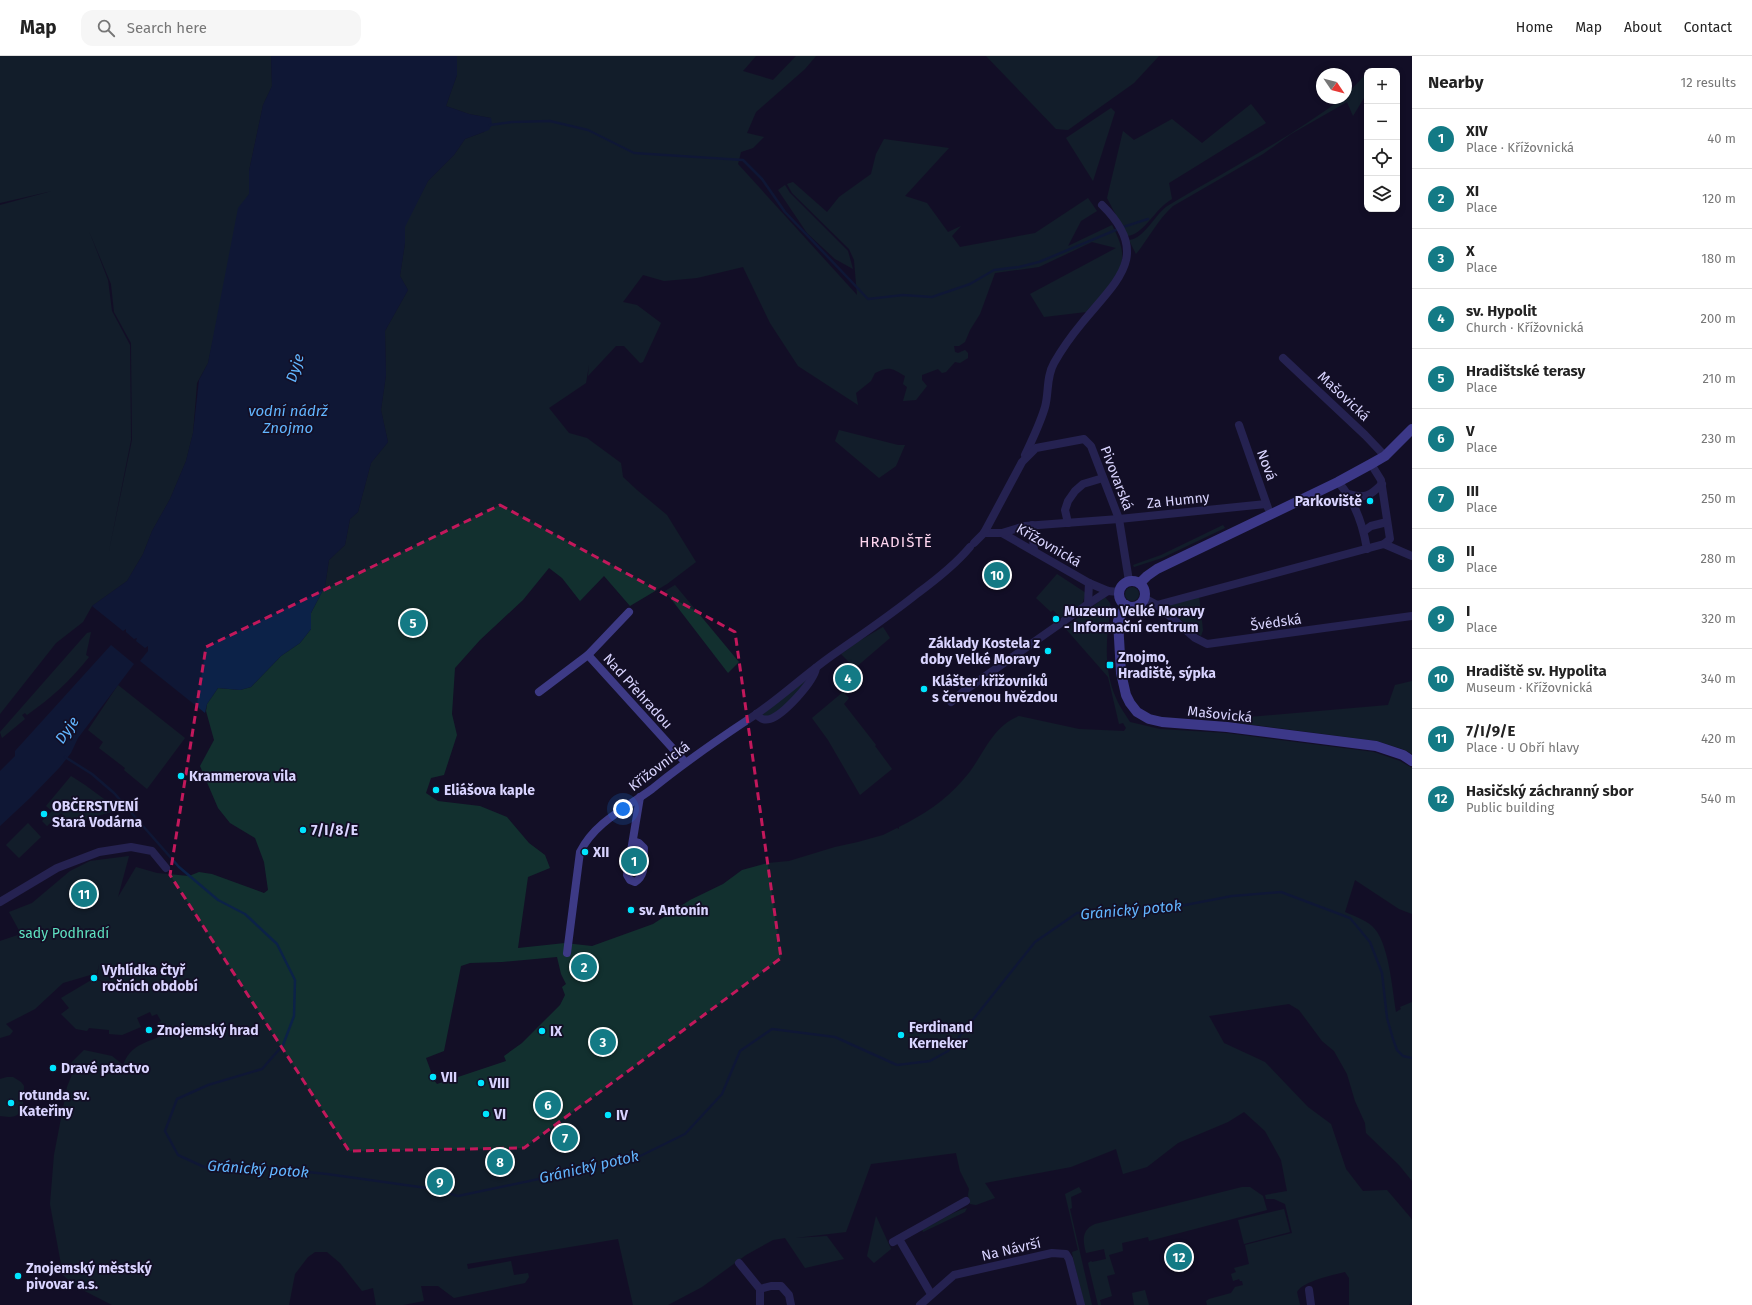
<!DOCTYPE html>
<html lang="en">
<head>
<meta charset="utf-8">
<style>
	:root { --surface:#fff; --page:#f6f6f6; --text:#222; --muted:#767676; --line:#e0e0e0; --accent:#137a85 }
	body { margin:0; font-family:"Fira Sans",sans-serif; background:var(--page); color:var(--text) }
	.controls { position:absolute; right:12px; top:12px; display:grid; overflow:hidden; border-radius:8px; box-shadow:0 2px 6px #0003 }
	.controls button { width:36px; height:36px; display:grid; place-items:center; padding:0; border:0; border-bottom:1px solid var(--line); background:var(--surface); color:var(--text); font:20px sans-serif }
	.compass { position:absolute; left:1316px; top:12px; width:36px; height:36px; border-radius:50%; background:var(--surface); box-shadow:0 2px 6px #0003; rotate:125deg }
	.you { position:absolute; left:623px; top:753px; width:14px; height:14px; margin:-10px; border:3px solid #fff; border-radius:50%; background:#1a73e8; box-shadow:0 0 0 6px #1a73e833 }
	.badge { display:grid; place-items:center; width:26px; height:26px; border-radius:50%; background:var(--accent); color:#fff; font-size:13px; font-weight:700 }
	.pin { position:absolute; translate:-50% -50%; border:2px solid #fff; box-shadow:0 1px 4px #0006 }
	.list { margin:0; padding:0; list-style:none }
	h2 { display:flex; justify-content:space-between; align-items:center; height:52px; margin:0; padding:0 16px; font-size:17px }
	h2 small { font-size:13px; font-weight:400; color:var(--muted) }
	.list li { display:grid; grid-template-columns:26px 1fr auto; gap:12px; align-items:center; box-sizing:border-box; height:60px; padding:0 16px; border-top:1px solid var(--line) }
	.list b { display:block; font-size:15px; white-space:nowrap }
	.list p { margin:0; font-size:13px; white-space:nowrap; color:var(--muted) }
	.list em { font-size:13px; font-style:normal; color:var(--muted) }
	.icon { flex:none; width:22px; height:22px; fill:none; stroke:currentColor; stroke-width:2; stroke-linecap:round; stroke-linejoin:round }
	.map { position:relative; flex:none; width:1412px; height:1249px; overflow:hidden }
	header { display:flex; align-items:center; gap:24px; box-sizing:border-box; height:56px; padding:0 20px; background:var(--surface); border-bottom:1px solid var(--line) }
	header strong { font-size:19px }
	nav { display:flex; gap:22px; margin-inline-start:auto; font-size:14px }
	.search { width:280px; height:36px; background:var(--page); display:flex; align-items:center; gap:10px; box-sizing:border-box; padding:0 14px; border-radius:12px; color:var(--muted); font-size:15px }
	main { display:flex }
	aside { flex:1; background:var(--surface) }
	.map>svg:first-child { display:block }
	.green { fill:#12302f; fill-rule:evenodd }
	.water { fill:#0c2248 }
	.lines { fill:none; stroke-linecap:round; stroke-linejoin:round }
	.stream { stroke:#0c2248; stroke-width:2.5 }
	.street { stroke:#3d3a85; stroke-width:8 }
	.secondary { stroke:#6f6bff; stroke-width:10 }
	.marked { fill:none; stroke:#c2185b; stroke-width:3; stroke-dasharray:8 5; stroke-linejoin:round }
	.poi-dot { fill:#00e5ff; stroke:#130f26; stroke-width:1.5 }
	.labels { text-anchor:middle; stroke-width:3.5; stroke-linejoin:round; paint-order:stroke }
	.street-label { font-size:14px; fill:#d9d4ff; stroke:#130f26 }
	.poi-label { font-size:14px; font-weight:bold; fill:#d9d4ff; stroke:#130f26; text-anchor:start }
	.park-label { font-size:14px; fill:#5fe0c0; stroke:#130f26 }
	.water-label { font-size:15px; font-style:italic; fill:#62b6ff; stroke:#130f26 }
	.neighbourhood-label { font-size:15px; letter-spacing:1px; fill:#ffd6f0; stroke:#130f26 }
</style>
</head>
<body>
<header>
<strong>Map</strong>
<div class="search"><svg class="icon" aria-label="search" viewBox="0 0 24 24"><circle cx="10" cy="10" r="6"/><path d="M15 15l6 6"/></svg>Search here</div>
<nav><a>Home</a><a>Map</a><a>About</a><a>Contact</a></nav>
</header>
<main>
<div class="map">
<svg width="1412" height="1249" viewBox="0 0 1412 1249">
	<rect width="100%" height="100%" fill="#130f26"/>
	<g class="green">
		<path d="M0 0H271L272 30 263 49 249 115V138L220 251 208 307 197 327 193 377 186 405 170 443 152 475 143 498 127 525 92 550 83 566 56 587 0 658V149L52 135 0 147ZM89 175 111 228 114 256 131 287 132 384 109 495 131 384 130 289 112 255 108 224Z"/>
		<path d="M457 0H756L743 15 773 24 796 0H816L805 13 756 56 747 77 764 81 753 92 741 96 738 108 857 239 854 204 849 193 792 137 787 128 793 126 827 156 839 141 871 118 876 98 884 83 949 92 905 140 927 147 948 176 961 170 952 180 960 191 1035 177 1088 142 1097 155 1081 165 1068 190 1112 169C1116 177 1121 187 1122 196 1125 219 1100 240 1086 256L1044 261 1030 238 1116 192 1092 186 1039 211 995 217 980 258 970 274 965 286 959 290H954L955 296 958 297 965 294 968 297V302L960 307 955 306 946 316 942 317 938 313 922 319V324L927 330 916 344 903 345 907 331 903 328 905 320C892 312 889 310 875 317L871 325 856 337 858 349 798 310 770 267 743 211 697 222 664 225 643 219 623 246 637 249 661 267 643 306 640 307 624 290H616L588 320 589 309 586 327 549 352 569 377 587 382 621 407 623 421 637 434 667 459 696 506 667 528 630 550 604 520 580 545 562 522 549 512 523 544 480 584 455 612 452 658 457 679 444 719 431 722 426 737 438 745 480 750 507 761 529 787 545 799 550 812 528 821 518 892 565 887 592 890 653 868 690 844 723 828 742 814 768 807 789 805 835 791 858 786 883 779 897 772 899 773V771C923 759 945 745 963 724 982 704 990 671 1019 660L1079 673 1124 675 1126 672 1123 667 1119 668 1108 621 1065 572 1105 541 1110 547 1111 551C1106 581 1103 612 1116 642 1119 650 1125 658 1130 666L1160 673 1226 677 1374 696 1400 705 1412 712V858L1399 853 1355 824 1345 856C1354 860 1365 864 1372 870 1389 885 1392 933 1396 956L1401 953 1400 951 1412 946V1125L1399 1109 1366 1077 1365 1067 1355 1045 1347 1018 1334 995 1322 985 1299 954 1289 948 1209 960 1224 987 1265 1006 1308 1051 1331 1068 1346 1113 1363 1135 1387 1134 1410 1161 1412 1164V1245L1409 1249H1349V1222L1345 1216C1333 1219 1303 1225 1297 1236L1300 1249H1207L1206 1245 1209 1243 1231 1237 1235 1231 1243 1229 1242 1225H1240L1239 1223 1233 1225 1231 1218 1236 1216 1234 1212 1249 1208 1245 1189 1292 1177 1285 1148 1274 1143H1266L1265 1139 1287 1135 1281 1104 1265 1075 1244 1056 1228 1066 1178 1087 1147 1111 1123 1118 1116 1093 1071 1111 985 1127 995 1142 976 1149 970 1148 968 1139 969 1133 960 1115 956 1097 871 1108 846 1176 795 1182 827 1180 844 1203 805 1212 785 1182 773 1184 746 1199 702 1231 668 1249H633L618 1183 467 1208 468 1213 511 1205 514 1219 528 1217 529 1221 525 1227 454 1242 438 1230H421L424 1245 403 1249H376L373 1232 362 1235 340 1207 327 1196H315L308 1201 295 1218 289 1249H112L75 1230 63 1219 50 1148 54 1099 67 1031 73 1016 68 1010 84 994 112 1000 123 1009C131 989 143 988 161 980L156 968 161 965 157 958 152 960 150 956 137 962 141 971 122 979 109 978V974L89 972 87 975 76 973 61 958 69 952 61 942 93 923 107 927 97 923 99 908 97 917 63 927 35 953 6 968 13 975 10 979 0 982V885L21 878 9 856 32 847 70 815 90 805 129 800 118 841 136 811 157 817 189 820 199 816 212 818 264 837 268 834 264 806 255 782 230 767 218 752 200 710 214 684 206 655 207 648 218 632 240 634 251 631 281 600 300 587 311 573V557L325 530 329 504 345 489 350 463 358 456 371 407 388 386 381 354 386 319 385 275 408 234 400 220 405 187 404 171 428 125 454 99 465 83 484 76 491 62 469 58 446 50 457 19ZM557 901 561 918 566 928 562 931 565 939 560 949 522 987 504 1000 506 1005 437 1028 433 1023H436L433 1021 426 1002 444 995 461 910 470 907 502 906Z"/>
		<polygon points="986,0 1159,0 1134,27 1068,74 1056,73"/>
		<path d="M1367 17V37L1353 60 1347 46 1291 78 1263 98 1173 150C1158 163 1149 182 1136 198L1129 184C1145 183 1156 156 1169 149 1228 114 1288 83 1343 42H1346V39Z"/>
		<path d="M1251 48 1266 67 1169 127 1172 143C1155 152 1144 179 1127 180L1107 142 1123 75 1134 84 1172 63 1202 87Z"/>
		<polygon points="1111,52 1115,56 1093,125 1066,82"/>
		<polygon points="785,129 790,137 848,195 853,213 835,203 807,177 778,134"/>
		<polygon points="839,374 898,389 905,389 896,410 879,422 835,385"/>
		<polygon points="1223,469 1225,472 1162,502 1134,511 1133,509 1161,499"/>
		<polygon points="1057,518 1086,537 1082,548 1061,562 1053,554 1051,556 1036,542"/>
		<polygon points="675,529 739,606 728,617 665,535"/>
		<circle cx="1132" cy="538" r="7"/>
		<polygon points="1199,540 1203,574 1201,580 1174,558 1170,552 1171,548"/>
		<polygon points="883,571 890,582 855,612 841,598 859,585"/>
		<path d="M91 576 86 599 89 601C70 625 51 642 27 659L25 657 22 659 25 663 2 682 0 676 87 577Z"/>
		<path d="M811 619C801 636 783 654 766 661L762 659Z"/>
		<polygon points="1412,625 1412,698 1405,694 1377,685 1239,667 1237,662 1388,649 1395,629"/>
		<polygon points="118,629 185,682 147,733 124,714 125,712 99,692 103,686 88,674"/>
		<polygon points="843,636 849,642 844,648 876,689 875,690 892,713 860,739 828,684 812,662"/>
		<polygon points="71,720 85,729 119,754 75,766 72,768 61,757 47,770 42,765 52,755 46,750"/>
		<polygon points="28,767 41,781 19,802 6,789"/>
		<path d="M7 1021H13L21 1026 24 1030 23 1049 20 1053 22 1054C16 1063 9 1061 0 1060V1023Z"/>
		<path d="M1079 1131 1082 1136 1071 1141 1072 1152 1070 1153 1092 1249H1084C1081 1230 1075 1215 1072 1196L1078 1194 1065 1138Z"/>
		<path d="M1242 1131H1250L1263 1140 1267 1154 1149 1185 1148 1181 1122 1187 1123 1195 1109 1199 1115 1218 1107 1220 1112 1240 1100 1244 1101 1249H1098L1088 1207 1091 1205 1092 1206 1106 1203 1104 1193 1086 1197C1083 1185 1081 1174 1095 1168Z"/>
		<path d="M967 1152 965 1156 923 1176 922 1173C938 1167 951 1156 967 1152Z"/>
		<polygon points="1284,1153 1290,1176 1244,1188 1238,1164"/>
		<polygon points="876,1160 891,1193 874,1207 867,1200"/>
		<polygon points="1145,1234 1149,1249 1134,1249 1132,1237"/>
	</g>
	<g class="water">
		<polygon points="271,0 457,0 457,19 446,50 469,58 491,62 492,68 489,74 465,83 454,99 428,125 405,171 405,187 400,220 408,234 385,275 386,319 381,354 388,386 371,407 358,456 350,463 345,489 329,504 325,530 311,557 311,573 300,587 281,600 251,631 240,634 218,632 207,648 205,657 140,605 148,595 148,590 145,592 136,585 137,582 134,583 126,576 126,573 123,575 92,550 127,525 143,498 152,475 170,443 186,405 193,377 199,324 208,307 238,152 249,138 249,115 263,49 272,30"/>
		<polygon points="111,589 134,608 78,682 71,697 60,711 30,742 0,770 0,715 15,700 15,695"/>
	</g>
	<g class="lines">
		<g class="stream">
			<polyline points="490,69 512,66 550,65 588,74 634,97 743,104 762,123 785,156 868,243 903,239 932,241 970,228 994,214 1019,211 1039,206 1123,171 1148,163"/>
			<polyline points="65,701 92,718 114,737 179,811 218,844 245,858 277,888 295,924 294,960 283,989 262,1013 208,1029 177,1043 165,1075 178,1099 204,1111 258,1111 327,1118 434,1133 458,1140 634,1103 685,1078 722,1038 740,995 772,973 835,981 897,1009 930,1005 948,995 1035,886 1077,857 1180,850 1232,840 1281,836 1350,862 1370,886 1382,917 1387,962 1393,983 1397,994 1403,1000 1412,1002"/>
		</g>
		<g class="street">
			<polyline points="1283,302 1365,379 1385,400"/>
			<polyline points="1239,369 1268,452"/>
			<path d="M1025 399C1032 384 1040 368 1045 351 1049 337 1046 321 1054 307 1062 293 1072 279 1082 267 1116 225 1153 199 1102 149"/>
			<polyline points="1371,408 1381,424 1390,483 1384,488"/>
			<path d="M1338 426C1355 445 1363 469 1367 493"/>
			<path d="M1349 438C1365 443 1370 440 1382 428"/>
			<polyline points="1068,467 1065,454 1068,445 1075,435 1083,428 1103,422"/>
			<polyline points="1032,469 1034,495"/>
			<polyline points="1364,475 1371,470 1387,466"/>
			<polyline points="984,477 1002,477 1089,527 1108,535 1119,536"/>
			<polyline points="1002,477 1025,470 1119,463 1266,448"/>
			<polyline points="974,487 984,477 1022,406 1036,392 1084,383 1091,390 1119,463 1129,525"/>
			<polyline points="1144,542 1157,549 1384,488 1412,500"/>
			<polyline points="1088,548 1108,535"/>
			<polyline points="1157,549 1195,582 1207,588 1412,560"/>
			<polyline points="588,599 685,706"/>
			<polyline points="539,636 588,599 629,556"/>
			<polyline points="951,646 964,635 1088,548 1089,527"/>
			<path d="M756 658C760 662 763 665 770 663 783 659 814 626 816 612"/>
			<path d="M633 785 639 787 644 792C643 804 647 819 635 826L630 824 627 819 640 741"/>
			<polyline points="0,846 57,812 99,796 131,791 152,795 166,812"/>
			<path d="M567 897 580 796C595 766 626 752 652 733 685 706 720 682 755 659 784 639 809 615 837 596 864 577 892 558 918 537 937 523 955 509 970 491"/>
			<polyline points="899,1183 931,1238"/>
			<polyline points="893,1186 966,1145"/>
			<polyline points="739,1207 760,1233 760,1249"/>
			<polyline points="760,1233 771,1230 781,1230 789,1239 791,1249"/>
			<polyline points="1309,1234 1311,1249"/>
			<polyline points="920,1249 954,1219 1052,1197 1066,1198 1069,1203 1081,1249"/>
		</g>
		<g class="secondary">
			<circle cx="1132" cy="538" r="13"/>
			<polyline points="1140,527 1147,520 1157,513 1338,426 1371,408 1385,400 1412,373"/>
			<polyline points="1126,549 1118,565 1121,617 1126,639 1130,647 1137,656 1149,663 1162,666 1227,671 1376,690 1403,699 1412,705"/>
		</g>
	</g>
	<path d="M0 0H1412V1249H0ZM500 449 735 576 781 902 524 1092 349 1095 170 819 206 591Z" fill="#130f26" fill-opacity=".55" fill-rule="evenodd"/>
	<path class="marked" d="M500 449 735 576 781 902 524 1092 349 1095 170 819 206 591Z"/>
	<g class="poi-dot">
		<circle cx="1370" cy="445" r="4"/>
		<circle cx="1056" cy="563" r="4"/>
		<circle cx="1048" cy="595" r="4"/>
		<rect x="1106" y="605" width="8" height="8" rx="2"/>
		<circle cx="924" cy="633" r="4"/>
		<circle cx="181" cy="720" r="4"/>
		<circle cx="436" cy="734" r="4"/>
		<circle cx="44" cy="758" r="4"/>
		<circle cx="303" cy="774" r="4"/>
		<circle cx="585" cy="796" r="4"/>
		<circle cx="631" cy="854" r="4"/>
		<circle cx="94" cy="922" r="4"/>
		<circle cx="149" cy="974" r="4"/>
		<circle cx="542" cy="975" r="4"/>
		<circle cx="901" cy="979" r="4"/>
		<circle cx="53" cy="1012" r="4"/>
		<circle cx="433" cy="1021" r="4"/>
		<circle cx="481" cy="1027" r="4"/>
		<circle cx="11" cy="1047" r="4"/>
		<circle cx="486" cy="1058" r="4"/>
		<circle cx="608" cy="1059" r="4"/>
		<circle cx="18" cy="1220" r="4"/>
	</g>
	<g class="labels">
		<g class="street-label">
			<text transform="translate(1344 340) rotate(43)" y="5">Mašovická</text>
			<text transform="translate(1267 409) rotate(70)" y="5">Nová</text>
			<text transform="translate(1117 422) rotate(69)" y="5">Pivovarská</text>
			<text transform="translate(1178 444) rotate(-6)" y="5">Za Humny</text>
			<text transform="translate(1049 489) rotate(30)" y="5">Křížovnická</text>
			<text transform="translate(1276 566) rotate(-8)" y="5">Švédská</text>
			<text transform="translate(638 635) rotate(48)" y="5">Nad Přehradou</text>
			<text transform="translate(1220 658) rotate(6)" y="5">Mašovická</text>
			<text transform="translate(659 710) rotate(-37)" y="5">Křížovnická</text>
			<text transform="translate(1011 1193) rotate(-13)" y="5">Na Návrší</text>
		</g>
		<g class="poi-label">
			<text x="1362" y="450" text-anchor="end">Parkoviště</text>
			<text x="1064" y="560">Muzeum Velké Moravy<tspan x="1064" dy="16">- Informační centrum</tspan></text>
			<text x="1040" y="592" text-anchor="end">Základy Kostela z<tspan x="1040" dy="16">doby Velké Moravy</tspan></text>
			<text x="1118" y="606">Znojmo,<tspan x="1118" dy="16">Hradiště, sýpka</tspan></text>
			<text x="932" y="630">Klášter křižovníků<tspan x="932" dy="16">s červenou hvězdou</tspan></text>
			<text x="189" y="725">Krammerova vila</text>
			<text x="444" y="739">Eliášova kaple</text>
			<text x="52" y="755">OBČERSTVENÍ<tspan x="52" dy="16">Stará Vodárna</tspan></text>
			<text x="311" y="779">7/I/8/E</text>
			<text x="593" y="801">XII</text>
			<text x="639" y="859">sv. Antonín</text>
			<text x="102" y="919">Vyhlídka čtyř<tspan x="102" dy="16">ročních období</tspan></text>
			<text x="909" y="976">Ferdinand<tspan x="909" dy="16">Kerneker</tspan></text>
			<text x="157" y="979">Znojemský hrad</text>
			<text x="550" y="980">IX</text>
			<text x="61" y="1017">Dravé ptactvo</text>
			<text x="441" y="1026">VII</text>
			<text x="489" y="1032">VIII</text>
			<text x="19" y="1044">rotunda sv.<tspan x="19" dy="16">Kateřiny</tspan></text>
			<text x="494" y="1063">VI</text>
			<text x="616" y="1064">IV</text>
			<text x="26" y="1217">Znojemský městský<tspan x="26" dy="16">pivovar a.s.</tspan></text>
		</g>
		<g class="park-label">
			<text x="64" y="882">sady Podhradí</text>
		</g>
		<g class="water-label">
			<text transform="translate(295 312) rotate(-73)" y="5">Dyje</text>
			<text x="288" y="360">vodní nádrž<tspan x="288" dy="17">Znojmo</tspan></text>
			<text transform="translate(67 674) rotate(-55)" y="5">Dyje</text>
			<text transform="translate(1131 854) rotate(-5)" y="5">Gránický potok</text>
			<text transform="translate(589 1111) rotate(-13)" y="5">Gránický potok</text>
			<text transform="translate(258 1113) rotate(4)" y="5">Gránický potok</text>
		</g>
		<g class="neighbourhood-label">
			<text x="896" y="491">HRADIŠTĚ</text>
		</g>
	</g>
</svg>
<div class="controls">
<button>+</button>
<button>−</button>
<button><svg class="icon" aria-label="locate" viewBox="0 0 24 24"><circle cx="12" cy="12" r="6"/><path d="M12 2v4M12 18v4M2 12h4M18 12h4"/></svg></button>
<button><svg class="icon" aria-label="layers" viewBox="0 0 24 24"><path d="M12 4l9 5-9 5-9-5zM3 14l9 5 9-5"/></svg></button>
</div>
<svg class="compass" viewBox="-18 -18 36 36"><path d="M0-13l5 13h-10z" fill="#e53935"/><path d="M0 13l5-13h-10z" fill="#767676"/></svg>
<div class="you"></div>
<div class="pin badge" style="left:634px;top:805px">1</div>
<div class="pin badge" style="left:584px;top:911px">2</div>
<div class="pin badge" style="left:603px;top:986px">3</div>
<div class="pin badge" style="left:848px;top:622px">4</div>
<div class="pin badge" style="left:413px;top:567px">5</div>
<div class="pin badge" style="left:548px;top:1049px">6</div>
<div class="pin badge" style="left:565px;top:1082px">7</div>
<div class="pin badge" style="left:500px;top:1106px">8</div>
<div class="pin badge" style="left:440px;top:1126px">9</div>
<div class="pin badge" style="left:997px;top:519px">10</div>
<div class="pin badge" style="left:84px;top:838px">11</div>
<div class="pin badge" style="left:1179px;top:1201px">12</div>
</div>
<aside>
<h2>Nearby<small>12 results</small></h2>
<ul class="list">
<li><span class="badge">1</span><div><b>XIV</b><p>Place · Křížovnická</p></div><em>40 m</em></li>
<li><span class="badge">2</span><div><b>XI</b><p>Place</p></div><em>120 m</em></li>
<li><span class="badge">3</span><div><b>X</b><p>Place</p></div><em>180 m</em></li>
<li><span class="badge">4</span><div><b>sv. Hypolit</b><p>Church · Křížovnická</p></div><em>200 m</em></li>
<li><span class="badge">5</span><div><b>Hradištské terasy</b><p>Place</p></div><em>210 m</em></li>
<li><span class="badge">6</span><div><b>V</b><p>Place</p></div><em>230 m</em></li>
<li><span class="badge">7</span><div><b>III</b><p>Place</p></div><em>250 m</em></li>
<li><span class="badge">8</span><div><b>II</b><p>Place</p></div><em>280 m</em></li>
<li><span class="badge">9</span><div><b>I</b><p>Place</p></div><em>320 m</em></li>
<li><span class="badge">10</span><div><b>Hradiště sv. Hypolita</b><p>Museum · Křížovnická</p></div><em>340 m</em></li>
<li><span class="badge">11</span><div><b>7/I/9/E</b><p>Place · U Obří hlavy</p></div><em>420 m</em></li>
<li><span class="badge">12</span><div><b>Hasičský záchranný sbor</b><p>Public building</p></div><em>540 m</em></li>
</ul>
</aside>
</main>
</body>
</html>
